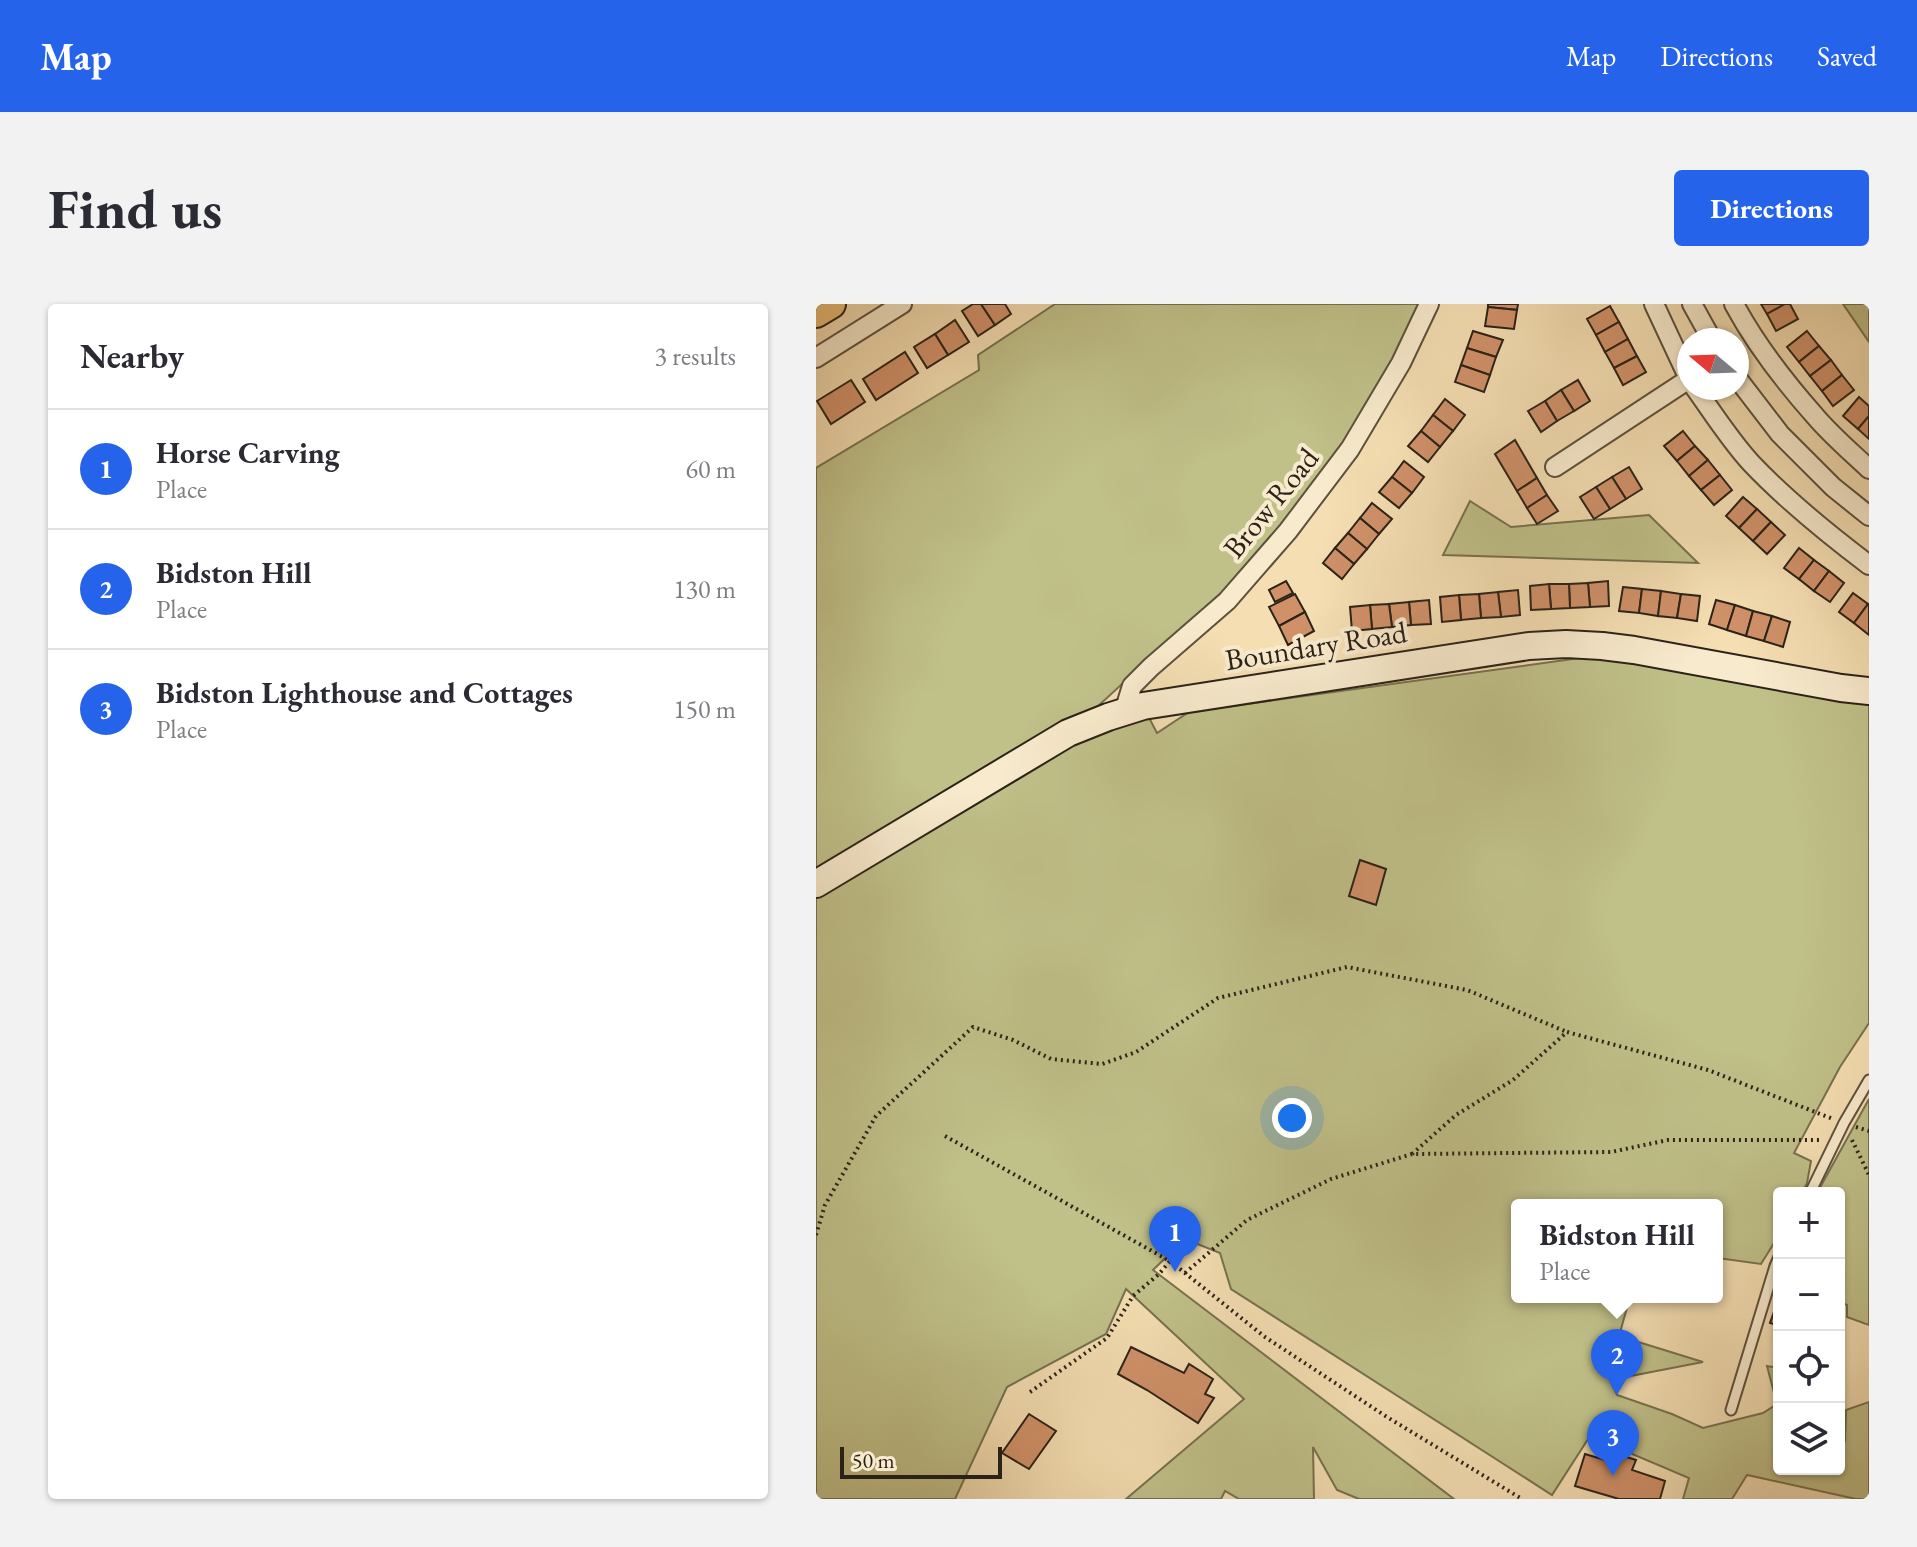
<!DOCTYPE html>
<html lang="en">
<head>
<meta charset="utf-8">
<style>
	:root { --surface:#fff; --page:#f2f2f3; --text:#2b2b33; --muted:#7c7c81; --line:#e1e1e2; --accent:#2563eb }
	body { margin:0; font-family:"EB Garamond",serif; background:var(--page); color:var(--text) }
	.controls { position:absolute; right:24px; bottom:24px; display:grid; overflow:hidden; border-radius:8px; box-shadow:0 2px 6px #0004 }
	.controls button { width:72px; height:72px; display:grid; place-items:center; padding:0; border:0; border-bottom:2px solid var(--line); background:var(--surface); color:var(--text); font:40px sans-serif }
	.compass { position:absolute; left:861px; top:24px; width:72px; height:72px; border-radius:50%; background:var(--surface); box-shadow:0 2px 6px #0004; rotate:289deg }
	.scale { position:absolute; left:24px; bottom:20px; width:162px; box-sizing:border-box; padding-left:8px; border:4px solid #2b2218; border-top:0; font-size:22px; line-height:28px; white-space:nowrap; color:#2b2218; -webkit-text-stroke:6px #f8eacd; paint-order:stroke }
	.you { position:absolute; left:476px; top:814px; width:28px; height:28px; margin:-20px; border:6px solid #fff; border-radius:50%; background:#1a73e8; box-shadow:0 0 0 12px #1a73e833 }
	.badge { display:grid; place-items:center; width:52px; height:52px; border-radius:50%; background:var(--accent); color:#fff; font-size:26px; font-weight:700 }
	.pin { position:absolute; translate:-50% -66px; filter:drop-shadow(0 2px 4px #0008) }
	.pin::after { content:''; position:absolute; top:42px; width:28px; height:24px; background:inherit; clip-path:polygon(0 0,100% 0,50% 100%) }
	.popup { position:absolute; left:695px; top:895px; width:212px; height:104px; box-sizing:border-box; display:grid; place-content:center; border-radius:8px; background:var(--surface); filter:drop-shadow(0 2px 6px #0005); font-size:26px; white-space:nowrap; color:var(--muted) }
	.popup b { font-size:30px; color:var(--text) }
	.popup::after { content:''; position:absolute; left:50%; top:100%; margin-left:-16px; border:16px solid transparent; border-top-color:var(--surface) }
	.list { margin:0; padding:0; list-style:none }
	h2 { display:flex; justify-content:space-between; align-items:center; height:104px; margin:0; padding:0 32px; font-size:34px }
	h2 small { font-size:26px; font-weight:400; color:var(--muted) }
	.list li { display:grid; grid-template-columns:52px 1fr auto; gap:24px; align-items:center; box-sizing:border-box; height:120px; padding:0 32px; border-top:2px solid var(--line) }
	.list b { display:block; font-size:30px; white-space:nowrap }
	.list p { margin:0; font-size:26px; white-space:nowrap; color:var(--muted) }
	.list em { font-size:26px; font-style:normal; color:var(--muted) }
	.icon { flex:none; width:44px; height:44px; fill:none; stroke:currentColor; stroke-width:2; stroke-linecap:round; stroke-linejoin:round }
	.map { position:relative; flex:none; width:1053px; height:1195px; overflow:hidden; border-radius:8px }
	header { display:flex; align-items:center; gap:48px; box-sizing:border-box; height:112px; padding:0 40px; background:var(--accent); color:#fff }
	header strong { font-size:38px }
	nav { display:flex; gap:44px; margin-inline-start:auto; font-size:28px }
	.intro { display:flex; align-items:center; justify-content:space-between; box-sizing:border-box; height:192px; padding:0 48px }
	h1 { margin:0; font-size:56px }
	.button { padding:20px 36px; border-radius:8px; background:var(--accent); color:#fff; font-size:28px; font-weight:700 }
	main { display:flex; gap:48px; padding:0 48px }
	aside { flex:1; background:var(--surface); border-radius:8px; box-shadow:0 2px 6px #0004 }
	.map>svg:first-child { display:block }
	.green { fill:#c0c089; stroke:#767150; stroke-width:2 }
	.building { fill:#d09169; stroke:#2b2218; stroke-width:2 }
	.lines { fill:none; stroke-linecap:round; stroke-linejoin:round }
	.service-casing { stroke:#5d513e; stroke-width:13 }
	.minor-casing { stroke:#5d513e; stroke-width:22 }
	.secondary-casing { stroke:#2b2218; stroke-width:30 }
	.primary-casing { stroke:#2b2218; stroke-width:32 }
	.path { stroke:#2b2218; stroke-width:4; stroke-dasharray:2 4; stroke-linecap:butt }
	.service { stroke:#f8eacd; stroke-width:9 }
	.minor { stroke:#f8eacd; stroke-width:18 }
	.secondary { stroke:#f8eacd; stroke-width:26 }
	.primary { stroke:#eabf79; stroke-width:28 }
	.labels { text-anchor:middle; stroke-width:8; stroke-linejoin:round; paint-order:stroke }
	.street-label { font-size:30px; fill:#2b2218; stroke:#f8eacd }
</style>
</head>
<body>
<header>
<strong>Map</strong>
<nav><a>Map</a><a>Directions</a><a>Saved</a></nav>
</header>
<div class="intro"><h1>Find us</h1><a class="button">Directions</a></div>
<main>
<aside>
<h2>Nearby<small>3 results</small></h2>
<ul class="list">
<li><span class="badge">1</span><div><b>Horse Carving</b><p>Place</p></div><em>60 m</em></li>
<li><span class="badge">2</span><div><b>Bidston Hill</b><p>Place</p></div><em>130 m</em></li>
<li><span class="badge">3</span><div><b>Bidston Lighthouse and Cottages</b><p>Place</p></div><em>150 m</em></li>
</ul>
</aside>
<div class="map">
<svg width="1053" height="1195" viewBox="0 0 1053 1195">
	<rect width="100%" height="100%" fill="#f4deb2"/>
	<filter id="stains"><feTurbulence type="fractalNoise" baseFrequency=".0025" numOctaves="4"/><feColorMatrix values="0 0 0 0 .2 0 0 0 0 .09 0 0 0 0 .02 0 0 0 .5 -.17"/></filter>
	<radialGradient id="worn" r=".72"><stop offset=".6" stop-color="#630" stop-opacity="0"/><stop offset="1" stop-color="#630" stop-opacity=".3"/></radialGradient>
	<g class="green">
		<polygon points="239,0 613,0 585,59 472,227 255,427 327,402 341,429 373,408 778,352 1053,395 1053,719 1024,763 978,849 995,857 991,879 986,889 963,889 963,931 945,960 901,954 901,901 701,901 701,993 814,993 803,1032 887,1058 794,1076 801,1091 856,1110 887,1124 947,1109 961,1100 951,1062 963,1064 963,1165 1023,1165 1023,1145 1029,1137 1030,1106 1053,1098 1053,1195 1040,1195 931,1171 916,1195 867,1195 873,1174 774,1132 736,1191 415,985 404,949 369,935 337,966 638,1195 543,1195 521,1186 497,1143 498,1195 423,1195 409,1187 405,1195 310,1195 428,1095 310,985 290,1030 191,1083 139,1195 0,1195 0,164 163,66 162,51"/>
		<polygon points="1027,0 1053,0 1053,38"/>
		<polygon points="654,197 695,223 833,211 882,259 627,251"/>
		<polygon points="1053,795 1053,1021 1031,1013 1031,1001 1023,998 1023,889 1001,889"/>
	</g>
	<g class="building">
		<polygon points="157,0 165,0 179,21 162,32 146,7"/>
		<polygon points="165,0 189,0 195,10 179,21"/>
		<polygon points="672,0 702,0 701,6 672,3"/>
		<polygon points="945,0 969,0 951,10"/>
		<polygon points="969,0 974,0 982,15 960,27 951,10"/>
		<polygon points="794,2 803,18 780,31 771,15"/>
		<polygon points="672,3 701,6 698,25 669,22"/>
		<polygon points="139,16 153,38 132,51 119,30"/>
		<polygon points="803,18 812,35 789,48 780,31"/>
		<polygon points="657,27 687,36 680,53 651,44"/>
		<polygon points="991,27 1003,42 983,58 971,43"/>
		<polygon points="119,30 132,51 111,64 98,43"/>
		<polygon points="812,35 821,52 798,64 789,48"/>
		<polygon points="1003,42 1015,56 994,72 983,58"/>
		<polygon points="651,44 680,53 674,71 645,61"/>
		<polygon points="89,48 102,69 60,96 47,75"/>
		<polygon points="821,52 830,68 807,81 798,64"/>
		<polygon points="1015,56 1026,71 1006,87 994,72"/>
		<polygon points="645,61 674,71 668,88 639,78"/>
		<polygon points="1026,71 1038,86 1017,102 1006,87"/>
		<polygon points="35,76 49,98 15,120 1,97"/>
		<polygon points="762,76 774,97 758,107 745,86"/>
		<polygon points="745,86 758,107 741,117 729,97"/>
		<polygon points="1043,93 1053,102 1053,112 1042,125 1027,112"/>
		<polygon points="629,95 649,111 637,127 617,111"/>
		<polygon points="729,97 741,117 725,128 712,107"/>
		<polygon points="617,111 637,127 624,143 605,127"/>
		<polygon points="1053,112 1053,135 1042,125"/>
		<polygon points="605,127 624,143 612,158 592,142"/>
		<polygon points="867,127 879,142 861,157 848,142"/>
		<polygon points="699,136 721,174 701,187 679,150"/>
		<polygon points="879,142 892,156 873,172 861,157"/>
		<polygon points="892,156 904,171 885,186 873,172"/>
		<polygon points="588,157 608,173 596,189 576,173"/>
		<polygon points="813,163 826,185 810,195 796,173"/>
		<polygon points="904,171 916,186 898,201 885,186"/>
		<polygon points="576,173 596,189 583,204 563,188"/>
		<polygon points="796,173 810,195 794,205 780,183"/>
		<polygon points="721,174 731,191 711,204 701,187"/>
		<polygon points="780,183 794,205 778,215 764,193"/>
		<polygon points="731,191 742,207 721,220 711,204"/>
		<polygon points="927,193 941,205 923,224 910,212"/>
		<polygon points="556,199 576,215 563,230 544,214"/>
		<polygon points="941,205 955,218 937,237 923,224"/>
		<polygon points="544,214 563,230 551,245 532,229"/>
		<polygon points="955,218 969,231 951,250 937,237"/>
		<polygon points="532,229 551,245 538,260 519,244"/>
		<polygon points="519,244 538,260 526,275 507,259"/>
		<polygon points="983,244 998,256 983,275 968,264"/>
		<polygon points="998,256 1013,267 998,287 983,275"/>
		<polygon points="1013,267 1028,279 1014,298 998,287"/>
		<polygon points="470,277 477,289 459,298 453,286"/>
		<polygon points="792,277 793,302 774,303 772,279"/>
		<polygon points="772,279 774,303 754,304 753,280"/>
		<polygon points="733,280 753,280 754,304 735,305"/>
		<polygon points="733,280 735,305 715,306 714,282"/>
		<polygon points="807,283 826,285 823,309 803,307"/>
		<polygon points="826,285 845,287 842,312 823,309"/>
		<polygon points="702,286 704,311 685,313 682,288"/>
		<polygon points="845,287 865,290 861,314 842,312"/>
		<polygon points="682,288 685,313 665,314 663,290"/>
		<polygon points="1037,289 1052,300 1038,319 1023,308"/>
		<polygon points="479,290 489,308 463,322 453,303"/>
		<polygon points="663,290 665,314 645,316 643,291"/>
		<polygon points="865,290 884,292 881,317 861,314"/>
		<polygon points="643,291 645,316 626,318 624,293"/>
		<polygon points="613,296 615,320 595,321 593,298"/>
		<polygon points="900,296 919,301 911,326 893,320"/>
		<polygon points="593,298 595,321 576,323 573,300"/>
		<polygon points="573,300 576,323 556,325 554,301"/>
		<polygon points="1052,300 1053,301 1053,331 1038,319"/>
		<polygon points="554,301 556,325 536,327 534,303"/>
		<polygon points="919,301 937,307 930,332 911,326"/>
		<polygon points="937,307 956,312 948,337 930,332"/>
		<polygon points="489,308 498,327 472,341 463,322"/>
		<polygon points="956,312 974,318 967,343 948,337"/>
		<polygon points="544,556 570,565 560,601 533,592"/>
		<polygon points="963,994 963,1022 954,1019"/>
		<polygon points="315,1043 368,1069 373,1060 397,1075 389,1090 398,1094 382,1119 331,1086 302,1070"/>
		<polygon points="213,1110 240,1127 213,1165 186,1149"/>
		<polygon points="769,1150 799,1159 801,1150 820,1156 816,1166 849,1177 844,1195 803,1195 759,1182"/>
	</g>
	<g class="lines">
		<defs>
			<g id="service">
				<polyline points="994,889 1028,819 1053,776"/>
				<polyline points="915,1106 959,962 963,953"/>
			</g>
			<g id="minor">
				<polyline points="876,0 896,36"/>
				<path d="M918 0C940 41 968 77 999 112 1015 131 1035 148 1053 165"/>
				<polyline points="0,54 86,0"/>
				<polyline points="921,74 964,130 1017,183 1053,212"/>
				<path d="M879 84C897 109 914 136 935 159 971 197 1012 230 1053 261"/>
				<polyline points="739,163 873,75 838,0"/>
				<polyline points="308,408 316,382 335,363 411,297 472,227 534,145 585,59 613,0"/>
			</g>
			<polyline id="secondary" points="0,580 252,429 292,413 327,402 713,342 750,340 786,342 818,346 1025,384 1053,387"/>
			<polyline id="primary" points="0,9 15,0"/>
		</defs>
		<use href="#service" class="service-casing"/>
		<use href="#minor" class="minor-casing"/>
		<use href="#secondary" class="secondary-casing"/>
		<use href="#primary" class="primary-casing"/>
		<g class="path">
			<polyline points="1040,823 1053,827"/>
			<polyline points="129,832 354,957 449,1033 571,1113 706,1195"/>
			<polyline points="1036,836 1053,871"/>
			<polyline points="596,850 640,811 697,776 751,728 892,766 1017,815"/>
			<polyline points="0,931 9,901 60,812 157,723 197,736 235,755 286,760 320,748 402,694 531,663 651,686 751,728"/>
			<polyline points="369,969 431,916 515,875 596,850 795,848 852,836 1005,836"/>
			<polyline points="214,1088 291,1034 317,992 343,970 354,957"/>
		</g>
		<use href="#service" class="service"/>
		<use href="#minor" class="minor"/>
		<use href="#secondary" class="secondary"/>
		<use href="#primary" class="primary"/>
	</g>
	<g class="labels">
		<g class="street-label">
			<text transform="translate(455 199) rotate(-51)" y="10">Brow Road</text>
			<text transform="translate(500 342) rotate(-9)" y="10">Boundary Road</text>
		</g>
	</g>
	<rect width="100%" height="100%" filter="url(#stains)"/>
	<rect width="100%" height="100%" fill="url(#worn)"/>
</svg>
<div class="controls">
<button>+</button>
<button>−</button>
<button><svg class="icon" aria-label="locate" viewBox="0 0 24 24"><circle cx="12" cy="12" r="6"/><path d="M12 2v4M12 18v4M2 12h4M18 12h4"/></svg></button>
<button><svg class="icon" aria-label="layers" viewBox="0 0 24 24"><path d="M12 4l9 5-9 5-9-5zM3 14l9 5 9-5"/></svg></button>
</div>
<svg class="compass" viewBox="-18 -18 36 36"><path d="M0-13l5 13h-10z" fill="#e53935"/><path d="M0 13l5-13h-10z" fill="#7c7c81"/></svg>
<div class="scale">50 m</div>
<div class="you"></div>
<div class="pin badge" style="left:359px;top:968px">1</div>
<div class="pin badge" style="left:801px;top:1091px">2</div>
<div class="popup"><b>Bidston Hill</b>Place</div>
<div class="pin badge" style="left:797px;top:1172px">3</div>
</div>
</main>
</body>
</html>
